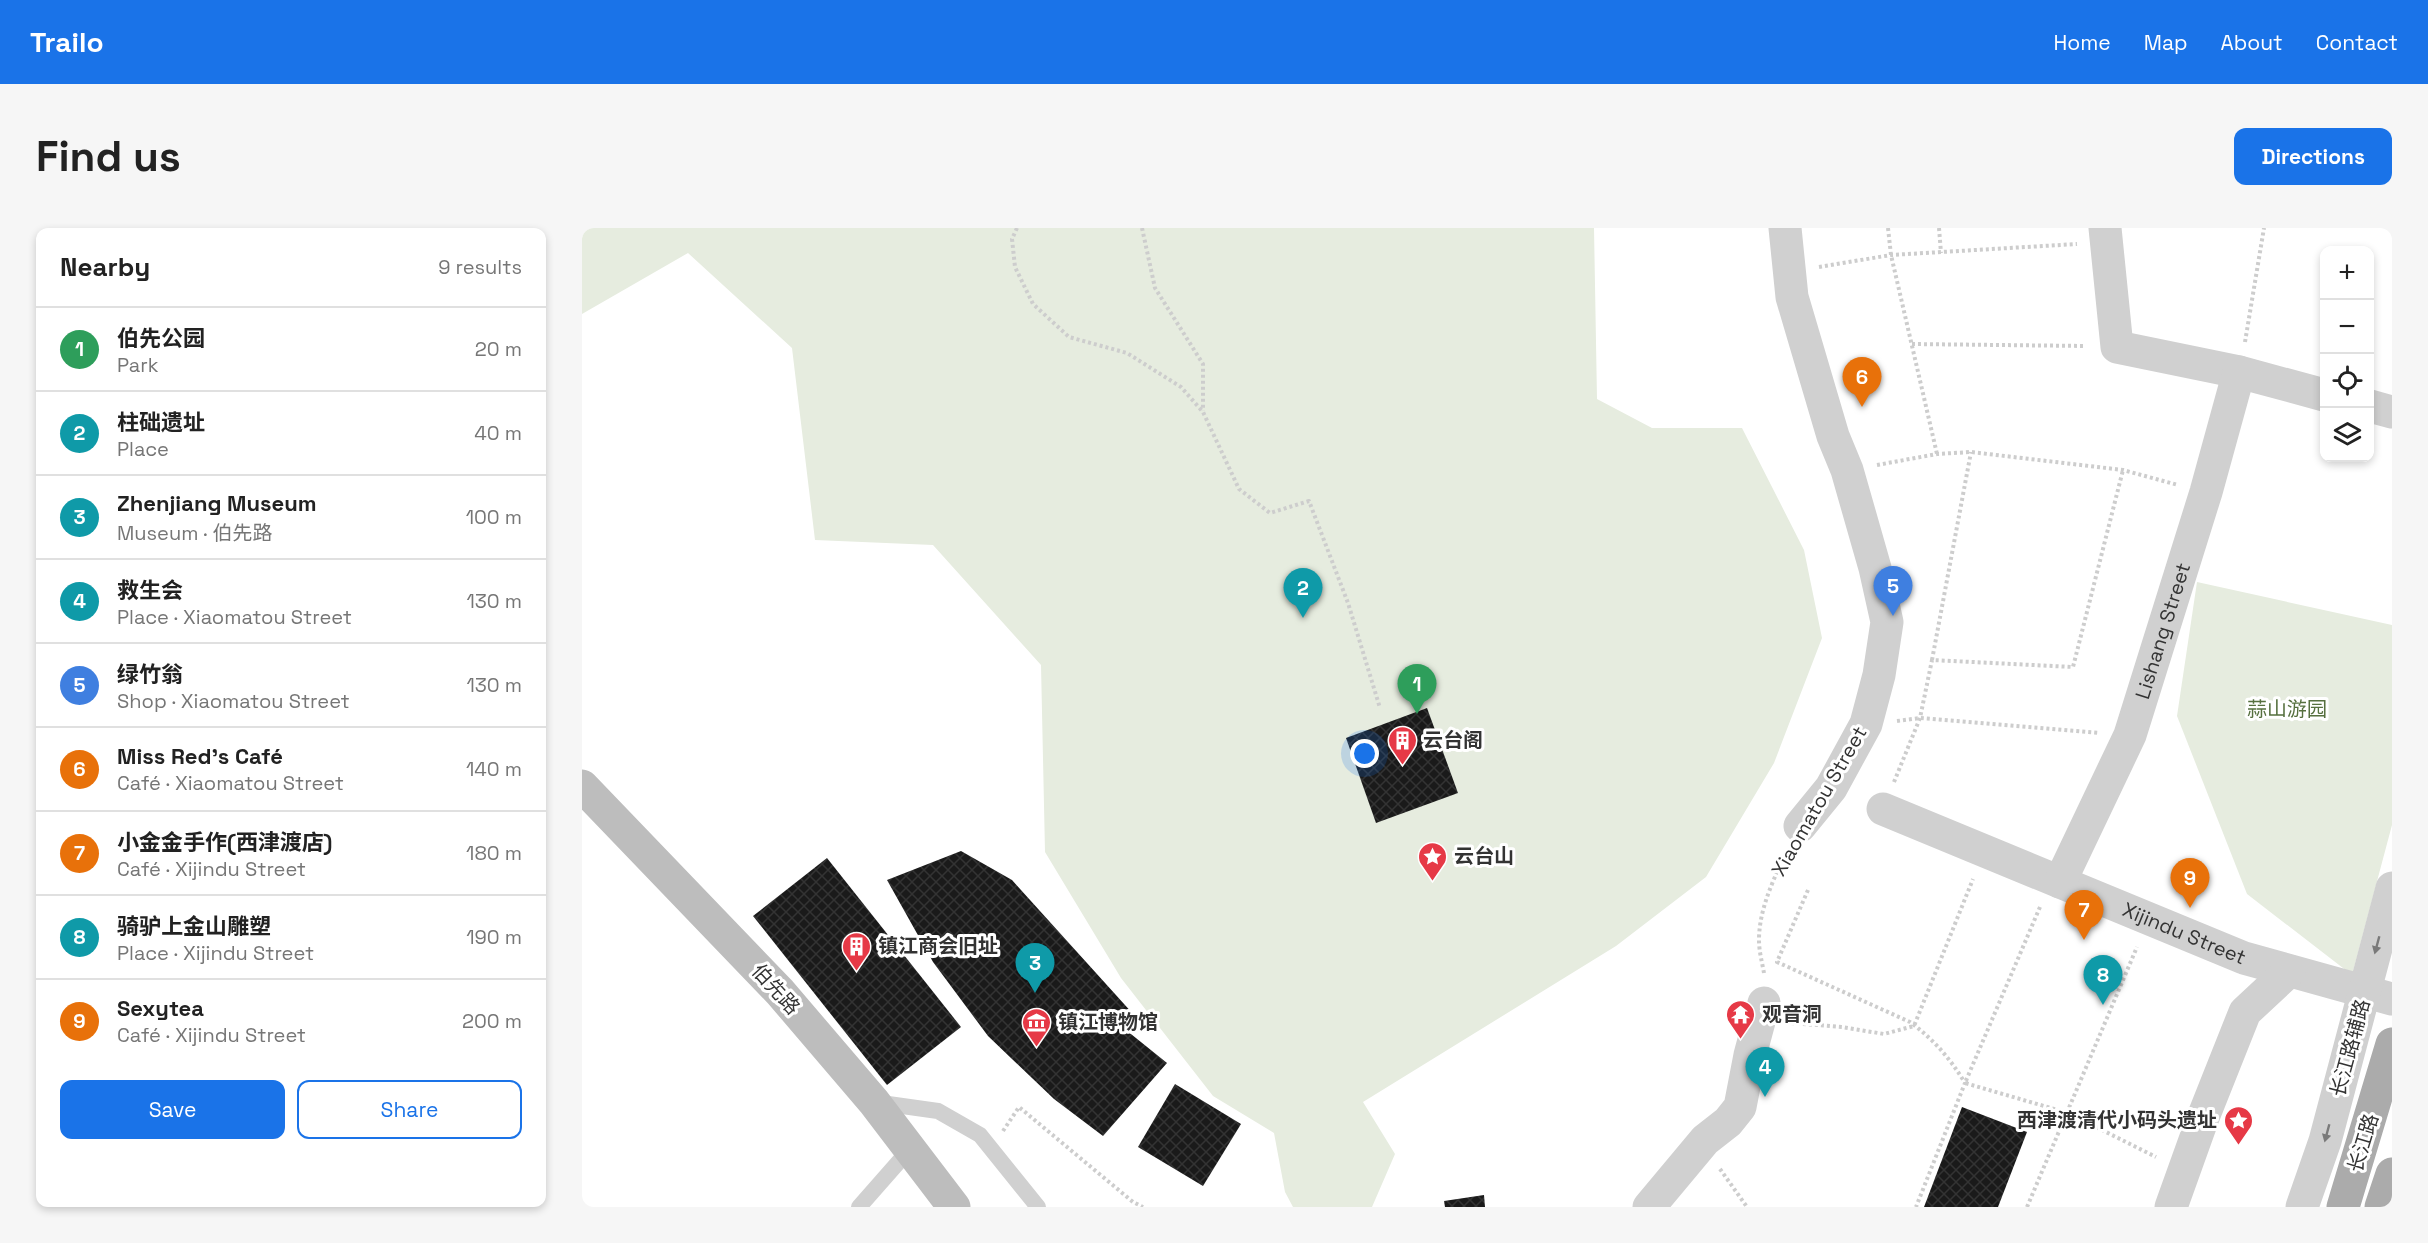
<!DOCTYPE html>
<html lang="en">
<head>
<meta charset="utf-8">
<style>
	:root { --surface:#fff; --page:#f6f6f6; --text:#222; --muted:#767676; --line:#e0e0e0; --accent:#1a73e8 }
	body { margin:0; font-family:"Space Grotesk","Noto Sans SC",sans-serif; background:var(--page); color:var(--text) }
	.controls { position:absolute; right:18px; top:18px; display:grid; overflow:hidden; border-radius:12px; box-shadow:0 3px 9px #0003 }
	.controls button { width:54px; height:54px; display:grid; place-items:center; padding:0; border:0; border-bottom:2px solid var(--line); background:var(--surface); color:var(--text); font:30px sans-serif }
	.you { position:absolute; left:783px; top:526px; width:21px; height:21px; margin:-15px; border:4px solid #fff; border-radius:50%; background:#1a73e8; box-shadow:0 0 0 9px #1a73e833 }
	.badge { display:grid; place-items:center; width:39px; height:39px; border-radius:50%; background:var(--accent); color:#fff; font-size:20px; font-weight:700 }
	.pin { position:absolute; translate:-50% -50px; filter:drop-shadow(0 2px 3px #0008) }
	.pin::after { content:''; position:absolute; top:32px; width:21px; height:18px; background:inherit; clip-path:polygon(0 0,100% 0,50% 100%) }
	.list { margin:0; padding:0; list-style:none }
	h2 { display:flex; justify-content:space-between; align-items:center; height:78px; margin:0; padding:0 24px; font-size:26px }
	h2 small { font-size:20px; font-weight:400; color:var(--muted) }
	.list li { display:grid; grid-template-columns:39px 1fr auto; gap:18px; align-items:center; box-sizing:border-box; height:84px; padding:0 24px; border-top:2px solid var(--line) }
	.list b { display:block; font-size:22px; white-space:nowrap }
	.list p { margin:0; font-size:20px; white-space:nowrap; color:var(--muted) }
	.list em { font-size:20px; font-style:normal; color:var(--muted) }
	.actions { display:flex; gap:12px; padding:18px 24px }
	.actions a { flex:1; padding:14px 0; border:2px solid var(--accent); border-radius:12px; text-align:center; font-size:21px; color:var(--accent) }
	.actions .main { background:var(--accent); color:#fff }
	.icon { flex:none; width:33px; height:33px; fill:none; stroke:currentColor; stroke-width:2; stroke-linecap:round; stroke-linejoin:round }
	.map { position:relative; flex:none; width:1810px; height:979px; overflow:hidden; border-radius:12px }
	header { display:flex; align-items:center; gap:36px; box-sizing:border-box; height:84px; padding:0 30px; background:var(--accent); color:#fff }
	header strong { font-size:28px }
	nav { display:flex; gap:33px; margin-inline-start:auto; font-size:21px }
	.intro { display:flex; align-items:center; justify-content:space-between; box-sizing:border-box; height:144px; padding:0 36px }
	h1 { margin:0; font-size:42px }
	.button { padding:15px 27px; border-radius:12px; background:var(--accent); color:#fff; font-size:21px; font-weight:700 }
	main { display:flex; gap:36px; padding:0 36px }
	aside { flex:1; background:var(--surface); border-radius:12px; box-shadow:0 3px 9px #0003 }
	.map>svg:first-child { display:block }
	.park { fill:#e6ecdf }
	.building { fill:url(#building-cross-hatch) }
	.lines { fill:none; stroke-linecap:round; stroke-linejoin:round }
	.path { stroke:#cdcdcd; stroke-width:4; stroke-dasharray:3 3; stroke-linecap:butt }
	.lane { stroke:#d0d0d0; stroke-width:16 }
	.street { stroke:#d0d0d0; stroke-width:33 }
	.secondary { stroke:#bdbdbd; stroke-width:33 }
	.primary { stroke:#ababab; stroke-width:33 }
	.oneway { fill:#7a7a7a }
	.labels { text-anchor:middle; stroke-width:6; stroke-linejoin:round; paint-order:stroke }
	.street-label { font-size:20px; fill:#333; stroke:#fff }
	.park-label { font-size:20px; fill:#56703f; stroke:#fff }
	.poi-label { font-size:20px; font-weight:bold; fill:#333; stroke:#fff; text-anchor:start }
</style>
</head>
<body>
<header>
<strong>Trailo</strong>
<nav><a>Home</a><a>Map</a><a>About</a><a>Contact</a></nav>
</header>
<div class="intro"><h1>Find us</h1><a class="button">Directions</a></div>
<main>
<aside>
<h2>Nearby<small>9 results</small></h2>
<ul class="list">
<li><span class="badge" style="background:#2e9e5b">1</span><div><b>伯先公园</b><p>Park</p></div><em>20 m</em></li>
<li><span class="badge" style="background:#0f9aa8">2</span><div><b>柱础遗址</b><p>Place</p></div><em>40 m</em></li>
<li><span class="badge" style="background:#0f9aa8">3</span><div><b>Zhenjiang Museum</b><p>Museum · 伯先路</p></div><em>100 m</em></li>
<li><span class="badge" style="background:#0f9aa8">4</span><div><b>救生会</b><p>Place · Xiaomatou Street</p></div><em>130 m</em></li>
<li><span class="badge" style="background:#3f7fe0">5</span><div><b>绿竹翁</b><p>Shop · Xiaomatou Street</p></div><em>130 m</em></li>
<li><span class="badge" style="background:#e8710a">6</span><div><b>Miss Red's Café</b><p>Café · Xiaomatou Street</p></div><em>140 m</em></li>
<li><span class="badge" style="background:#e8710a">7</span><div><b>小金金手作(西津渡店)</b><p>Café · Xijindu Street</p></div><em>180 m</em></li>
<li><span class="badge" style="background:#0f9aa8">8</span><div><b>骑驴上金山雕塑</b><p>Place · Xijindu Street</p></div><em>190 m</em></li>
<li><span class="badge" style="background:#e8710a">9</span><div><b>Sexytea</b><p>Café · Xijindu Street</p></div><em>200 m</em></li>
</ul>
<div class="actions"><a class="main">Save</a><a>Share</a></div>
</aside>
<div class="map">
<svg width="1810" height="979" viewBox="0 0 1810 979">
	<defs>
		<pattern id="building-cross-hatch" width="8" height="8" patternUnits="userSpaceOnUse" patternTransform="scale(1.5)"><rect width="8" height="8" fill="#1a1a1a"/><path d="M0 0l8 8M0 8l8-8" fill="none" stroke="#333"/></pattern>
	</defs>
	<rect width="100%" height="100%" fill="#fff"/>
	<g class="park">
		<polygon points="0,0 1012,0 1015,171 1070,200 1160,200 1222,322 1240,410 1192,535 1124,649 1034,718 781,874 813,926 790,979 711,979 703,964 692,905 631,868 539,750 463,624 459,437 351,317 233,312 210,120 106,25 0,86"/>
		<polygon points="1615,354 1810,397 1810,597 1770,747 1665,666 1595,488"/>
	</g>
	<g class="building">
		<polygon points="845,480 876,565 794,595 764,510"/>
		<polygon points="379,623 430,652 552,787 544,802 585,835 521,908 472,871 406,808 351,734 305,652"/>
		<polygon points="245,630 379,799 305,857 171,688"/>
		<polygon points="593,856 659,896 621,958 556,919"/>
		<polygon points="1380,879 1445,904 1416,979 1342,979"/>
		<polygon points="902,967 903,979 863,979 862,973"/>
	</g>
	<g class="lines">
		<g class="path">
			<polyline points="435,0 430,11 433,39 451,76 487,109 545,125 599,159 621,184 657,261 688,285 727,273 766,375 798,480"/>
			<polyline points="560,0 573,60 621,136 621,183"/>
			<polyline points="1306,0 1309,27 1355,226"/>
			<polyline points="1357,0 1359,25"/>
			<polyline points="1237,39 1309,27 1495,16"/>
			<polyline points="1663,114 1682,0"/>
			<polyline points="1330,116 1504,118"/>
			<polyline points="1295,237 1355,226 1389,224 1541,242 1596,257"/>
			<polyline points="1350,432 1389,224"/>
			<polyline points="1315,493 1338,490 1517,505"/>
			<polyline points="1312,554 1338,490 1350,432 1491,439 1541,242"/>
			<path d="M1226 662 1195 734 1328 794C1351 811 1368 830 1383 855L1334 979"/>
			<polyline points="1458,679 1383,855 1486,885 1574,929"/>
			<path d="M1182 745C1180 734 1177 723 1177 712 1177 681 1192 650 1205 623"/>
			<polyline points="1209,795 1260,799 1302,806 1332,798 1391,651"/>
			<polyline points="421,903 437,879 551,974 561,979"/>
			<polyline points="1138,941 1165,979"/>
			<polyline points="1445,979 1555,719"/>
		</g>
		<g class="lane">
			<polyline points="292,874 356,883 398,907 456,979"/>
			<polyline points="277,979 328,921"/>
		</g>
		<g class="street">
			<polyline points="1203,0 1210,69 1251,208 1265,242 1293,340 1305,394 1297,447 1284,496 1249,560 1218,598"/>
			<polyline points="1523,0 1535,119 1657,144 1742,167"/>
			<polyline points="1788,178 1810,184"/>
			<path id="s1" d="M1301 581 1662 730 1810 771"/>
			<path id="s2" d="M1478 654 1548 507 1624 264 1657 144"/>
			<polyline points="1067,979 1123,912 1146,894 1158,879 1168,827 1182,775"/>
			<polyline points="1589,979 1622,887 1663,784 1707,743"/>
			<polyline points="1720,979 1743,913 1810,660"/>
		</g>
		<polyline class="secondary" points="0,558 198,764 292,874 372,979"/>
		<g class="primary">
			<polyline points="1761,979 1810,816"/>
			<polyline points="1799,979 1810,946"/>
		</g>
	</g>
	<defs><path id="oneway-solid" d="M-6-.8H1V-3.2L6.5 0L1 3.2V.8H-6Z" transform="scale(1.5)"/></defs>
	<g class="oneway">
		<use href="#oneway-solid" transform="translate(1795 717) rotate(105)"/>
		<use href="#oneway-solid" transform="translate(1745 905) rotate(105)"/>
	</g>
	<defs>
		<symbol id="building-pin" viewBox="-11 -11 22 30"><path d="M0 17L-7.5 6A9.5 9.5 0 1 1 7.5 6Z" fill="#e63946" stroke="#fff"/><path d="M-4-6H4V6H1V3H-1V6H-4ZM-2.5-4.3h1.7v1.8h-1.7ZM.8-4.3h1.7v1.8H.8ZM-2.5-1h1.7V.8h-1.7ZM.8-1h1.7V.8H.8Z" fill="#fff"/></symbol>
		<symbol id="sight-pin" viewBox="-11 -11 22 30"><path d="M0 17L-7.5 6A9.5 9.5 0 1 1 7.5 6Z" fill="#e63946" stroke="#fff"/><path d="M0-6L1.8-2.2L6-1.7L2.9 1.2L3.7 5.4L0 3.3L-3.7 5.4L-2.9 1.2L-6-1.7L-1.8-2.2Z" fill="#fff"/></symbol>
		<symbol id="temple-pin" viewBox="-11 -11 22 30"><path d="M0 17L-7.5 6A9.5 9.5 0 1 1 7.5 6Z" fill="#e63946" stroke="#fff"/><path d="M0-6L5-2H3V0L6.5 2.5H4V6H1.5V3h-3V6H-4V2.5H-6.5L-3 0V-2H-5Z" fill="#fff"/></symbol>
		<symbol id="museum-pin" viewBox="-11 -11 22 30"><path d="M0 17L-7.5 6A9.5 9.5 0 1 1 7.5 6Z" fill="#e63946" stroke="#fff"/><path d="M0-6L6-3V-2H-6V-3ZM-5-1h2V3h-2ZM-1-1h2V3h-2ZM3-1h2V3H3ZM-6 4H6V6H-6Z" fill="#fff"/></symbol>
	</defs>
	<g fill-rule="evenodd">
		<use href="#building-pin" x="804" y="496" width="33" height="45"/>
		<use href="#sight-pin" x="834" y="612" width="33" height="45"/>
		<use href="#building-pin" x="258" y="702" width="33" height="45"/>
		<use href="#temple-pin" x="1142" y="770" width="33" height="45"/>
		<use href="#museum-pin" x="438" y="778" width="33" height="45"/>
		<use href="#sight-pin" x="1640" y="876" width="33" height="45"/>
	</g>
	<g class="labels">
		<g class="street-label">
			<text dy="7" stroke="none"><textPath href="#s2" startOffset="272">Lishang Street</textPath></text>
			<text transform="translate(1237 573) rotate(-60)" y="7">Xiaomatou Street</text>
			<text dy="7" stroke="none"><textPath href="#s1" startOffset="326">Xijindu Street</textPath></text>
			<text transform="translate(194 761) rotate(48)" y="7">伯先路</text>
			<text transform="translate(1768 820) rotate(-75)" y="7">长江路辅路</text>
			<text transform="translate(1781 915) rotate(-73)" y="7">长江路</text>
		</g>
		<g class="park-label">
			<text x="1705" y="488">蒜山游园</text>
		</g>
		<g class="poi-label">
			<text x="841" y="519">云台阁</text>
			<text x="872" y="635">云台山</text>
			<text x="296" y="725">镇江商会旧址</text>
			<text x="1180" y="793">观音洞</text>
			<text x="476" y="801">镇江博物馆</text>
			<text x="1635" y="899" text-anchor="end">西津渡清代小码头遗址</text>
		</g>
	</g>
</svg>
<div class="controls">
<button>+</button>
<button>−</button>
<button><svg class="icon" aria-label="locate" viewBox="0 0 24 24"><circle cx="12" cy="12" r="6"/><path d="M12 2v4M12 18v4M2 12h4M18 12h4"/></svg></button>
<button><svg class="icon" aria-label="layers" viewBox="0 0 24 24"><path d="M12 4l9 5-9 5-9-5zM3 14l9 5 9-5"/></svg></button>
</div>
<div class="you"></div>
<div class="pin badge" style="left:835px;top:486px;background:#2e9e5b">1</div>
<div class="pin badge" style="left:721px;top:390px;background:#0f9aa8">2</div>
<div class="pin badge" style="left:453px;top:765px;background:#0f9aa8">3</div>
<div class="pin badge" style="left:1183px;top:869px;background:#0f9aa8">4</div>
<div class="pin badge" style="left:1311px;top:388px;background:#3f7fe0">5</div>
<div class="pin badge" style="left:1280px;top:179px;background:#e8710a">6</div>
<div class="pin badge" style="left:1502px;top:712px;background:#e8710a">7</div>
<div class="pin badge" style="left:1521px;top:777px;background:#0f9aa8">8</div>
<div class="pin badge" style="left:1608px;top:680px;background:#e8710a">9</div>
</div>
</main>
</body>
</html>
